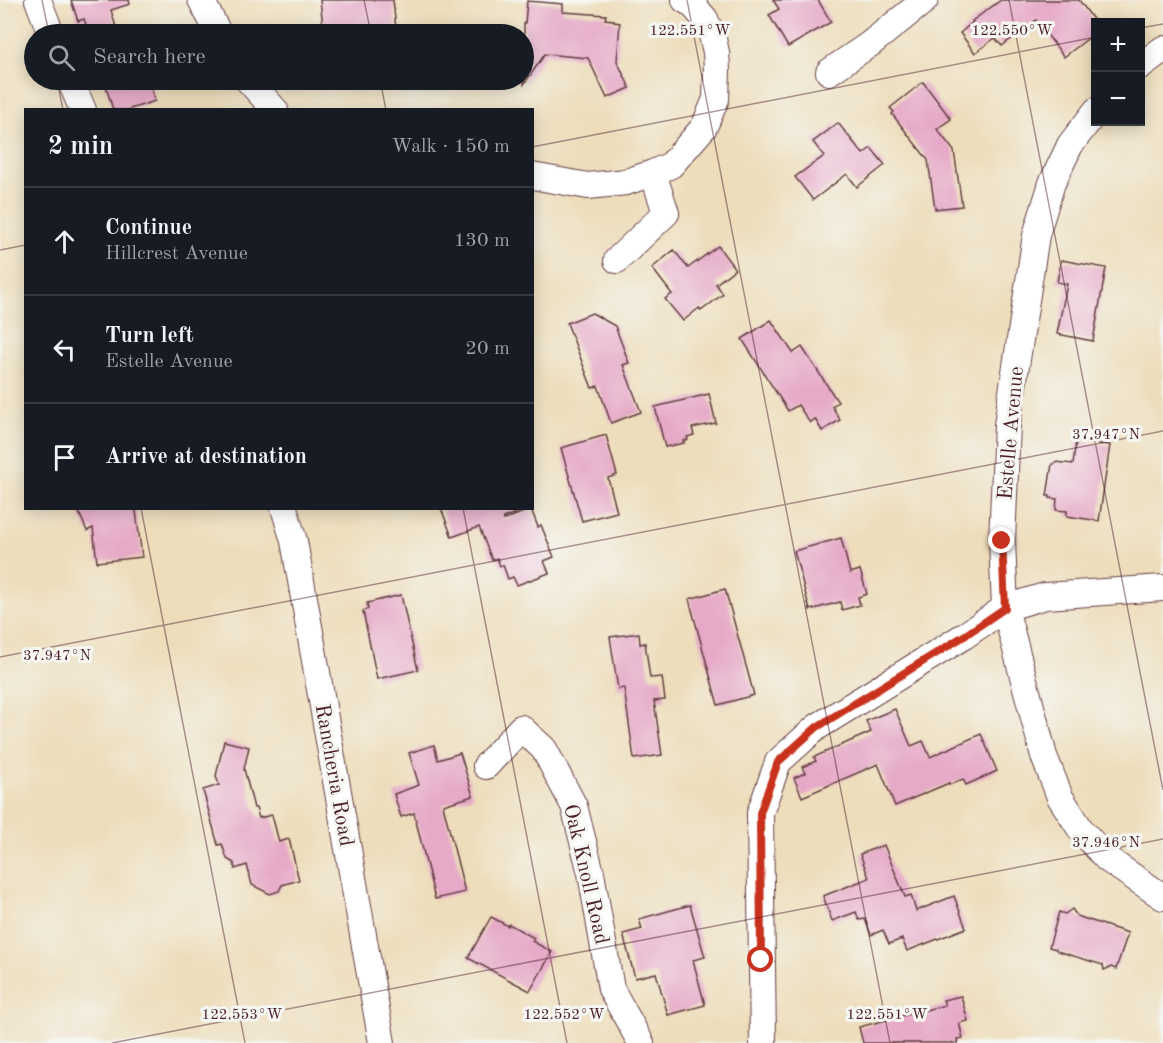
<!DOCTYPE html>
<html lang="en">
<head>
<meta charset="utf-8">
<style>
	:root { --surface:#171b24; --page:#242831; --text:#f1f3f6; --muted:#9ea1a6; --line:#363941 }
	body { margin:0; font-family:"Old Standard TT",serif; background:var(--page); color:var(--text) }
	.controls { position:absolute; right:18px; top:18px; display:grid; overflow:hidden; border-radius:0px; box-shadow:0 3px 15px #0003 }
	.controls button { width:54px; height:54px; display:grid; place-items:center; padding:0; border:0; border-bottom:2px solid var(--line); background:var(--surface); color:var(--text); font:30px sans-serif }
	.stop { position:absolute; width:18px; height:18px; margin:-14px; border:4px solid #c8321e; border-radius:50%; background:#fff }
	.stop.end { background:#c8321e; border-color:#fff; box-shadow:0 2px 6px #0008 }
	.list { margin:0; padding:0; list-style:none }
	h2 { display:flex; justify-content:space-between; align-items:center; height:78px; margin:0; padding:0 24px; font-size:26px }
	h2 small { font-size:20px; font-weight:400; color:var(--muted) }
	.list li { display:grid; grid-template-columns:39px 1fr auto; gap:18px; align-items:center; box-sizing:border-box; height:108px; padding:0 24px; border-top:2px solid var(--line) }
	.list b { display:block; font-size:22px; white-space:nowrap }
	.list p { margin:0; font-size:20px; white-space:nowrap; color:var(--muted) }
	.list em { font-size:20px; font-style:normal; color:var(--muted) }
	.icon { flex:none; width:33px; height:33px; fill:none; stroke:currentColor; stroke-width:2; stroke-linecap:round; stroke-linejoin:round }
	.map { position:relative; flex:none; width:1163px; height:1043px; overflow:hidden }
	.search { position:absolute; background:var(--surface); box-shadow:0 3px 15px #0003; left:24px; top:24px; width:510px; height:66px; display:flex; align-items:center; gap:15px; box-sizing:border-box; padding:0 21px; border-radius:33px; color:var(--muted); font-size:22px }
	.panel { position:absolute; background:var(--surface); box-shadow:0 3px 15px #0003; left:24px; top:108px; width:510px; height:402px; border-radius:0px }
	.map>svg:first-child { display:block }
	.building { fill:#e6a9c7 }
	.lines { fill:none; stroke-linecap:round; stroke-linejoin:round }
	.street-casing { stroke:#623c41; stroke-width:28 }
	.street { stroke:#fff; stroke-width:26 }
	.route { stroke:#c8321e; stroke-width:8 }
	.ticks { fill:none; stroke:#4a1f2b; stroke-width:1.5; stroke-opacity:0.45 }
	.labels { text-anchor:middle; stroke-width:6; stroke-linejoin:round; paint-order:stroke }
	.street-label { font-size:21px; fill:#4a1f2b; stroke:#f6f6f2 }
	.ticks-label { font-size:15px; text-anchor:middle; fill:#4a1f2b; stroke:#f6f6f2; stroke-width:6; stroke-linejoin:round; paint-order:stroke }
</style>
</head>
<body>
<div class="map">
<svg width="1163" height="1043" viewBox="0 0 1163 1043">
	<rect width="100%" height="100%" fill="#f6f6f2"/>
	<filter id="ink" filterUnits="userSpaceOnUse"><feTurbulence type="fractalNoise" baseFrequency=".0167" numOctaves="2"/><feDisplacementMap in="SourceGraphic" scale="12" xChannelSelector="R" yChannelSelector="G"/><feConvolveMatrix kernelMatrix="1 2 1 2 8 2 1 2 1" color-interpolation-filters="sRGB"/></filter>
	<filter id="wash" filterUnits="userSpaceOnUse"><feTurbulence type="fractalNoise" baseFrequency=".008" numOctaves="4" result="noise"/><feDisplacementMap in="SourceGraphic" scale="24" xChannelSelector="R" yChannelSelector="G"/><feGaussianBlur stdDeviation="1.35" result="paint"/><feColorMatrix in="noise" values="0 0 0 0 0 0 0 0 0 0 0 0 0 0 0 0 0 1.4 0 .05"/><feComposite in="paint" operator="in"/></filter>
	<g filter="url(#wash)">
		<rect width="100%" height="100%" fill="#edddbb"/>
		<g id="blocks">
			<g class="building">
				<polygon points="71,0 129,0 130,4 111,10 118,34 89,34 84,19 78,21"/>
				<polygon points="320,0 393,0 396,29 346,34 324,34"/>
				<polygon points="773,0 818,0 831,22 788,47 769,15 779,9"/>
				<polygon points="1001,0 1079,0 1095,22 1095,33 1064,57 1036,20 1002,46 995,38 975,53 960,33 973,22 972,21"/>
				<polygon points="527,1 563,4 563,12 606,15 605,19 614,20 614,22 620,23 617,61 630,88 607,98 588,58 545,54 524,84 524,23 525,23"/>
				<polygon points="104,80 149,80 155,101 127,110 113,110"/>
				<polygon points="923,82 951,119 937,129 954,151 962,206 935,209 928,160 892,114 894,112 890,108"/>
				<polygon points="838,123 863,154 871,148 885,165 857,187 847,174 813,200 795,177 824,156 813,142"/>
				<polygon points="718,246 735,269 716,284 723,294 701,311 699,308 683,321 665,299 672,294 652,268 674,250 688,268"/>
				<polygon points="1061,260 1106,268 1093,341 1057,334 1067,284 1057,282"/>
				<polygon points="592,313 615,326 629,363 623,365 641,412 611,423 598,386 592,388 567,323"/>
				<polygon points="771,320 793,353 802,347 838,402 832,406 840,420 822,431 815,419 810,423 798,405 788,411 742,339"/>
				<polygon points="709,394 716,423 692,428 694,435 687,437 688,440 683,441 684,443 665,447 655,407"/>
				<polygon points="606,435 617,475 608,478 617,512 582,521 561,448"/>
				<polygon points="1076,441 1110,445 1099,521 1067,516 1067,511 1056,510 1057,499 1050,498 1050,496 1047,496 1052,464 1054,464 1055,462 1073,464"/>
				<polygon points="77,508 139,508 136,511 142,557 97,562 93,528 87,531"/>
				<polygon points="441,508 522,508 523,510 503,518 504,520 531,509 538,527 541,525 554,557 544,561 549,573 517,585 513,577 508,579 503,565 500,566 497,558 492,560 479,527 452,537"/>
				<polygon points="841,538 850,573 860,570 867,594 858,597 860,605 842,610 840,602 810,610 794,551"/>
				<polygon points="725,589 754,695 718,705 689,599"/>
				<polygon points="401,595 418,670 377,679 363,611 368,609 367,603"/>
				<polygon points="639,633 640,644 645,643 650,678 662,677 665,700 654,701 662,755 634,759 624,688 618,689 610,637"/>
				<polygon points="895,709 911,746 923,741 930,757 981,734 997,771 966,785 963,779 949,785 949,783 895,806 878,764 802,797 794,778 805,773 802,767 816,761 814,757 871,732 866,721"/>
				<polygon points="224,741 249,747 244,769 254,808 256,808 259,818 272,815 279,842 289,839 299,880 282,885 279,891 270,894 252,885 247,865 235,869 234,863 227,859 222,844 218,845 203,790 219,785 216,776"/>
				<polygon points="434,745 438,760 460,753 473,796 443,805 465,892 435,899 414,813 401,817 394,794 419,785 409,753"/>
				<polygon points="884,845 905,897 911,895 916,911 954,896 966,928 907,951 902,939 889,944 883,930 871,935 865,919 859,920 856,912 832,921 823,896 869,878 860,854"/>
				<polygon points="690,905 705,957 693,960 705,1005 668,1015 656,973 635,978 623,934 642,929 639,919"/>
				<polygon points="1072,909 1077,916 1128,933 1116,969 1111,967 1104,970 1103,965 1057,951 1056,949 1049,947 1059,912 1065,914"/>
				<polygon points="491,917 508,926 509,924 534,938 532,941 552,952 530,991 468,958"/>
				<polygon points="961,996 968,1021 959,1023 963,1038 957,1039 958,1043 863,1043 859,1027 945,1005 943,1000"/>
			</g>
		</g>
	</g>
	<g filter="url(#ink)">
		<use href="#blocks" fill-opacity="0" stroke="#623c41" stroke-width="1.5"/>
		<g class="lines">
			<defs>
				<g id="street">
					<polyline points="38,0 51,34"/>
					<polyline points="201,0 219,34"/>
					<polyline points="1140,66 1163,49"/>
					<polyline points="829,72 870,44 925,0"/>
					<polyline points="70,80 83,110"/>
					<polyline points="248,80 275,110"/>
					<polyline points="1096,111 1070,145 1052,183 1036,235 1007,425 1002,541 1005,608 1044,756 1060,797 1081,830 1107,859 1163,897"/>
					<polyline points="532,176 588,186 626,182 653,173 671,165 704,127 716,99 717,70 716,52 712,35 705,19 692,4 685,0"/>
					<polyline points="617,260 666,213 653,173"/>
					<polyline points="284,508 294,541 382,1043"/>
					<polyline points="486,766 521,728 544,749 574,806 591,873 611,989 641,1043"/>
					<polyline points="763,1043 760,813 778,762 817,727 964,636 1005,608 1045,596 1163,588"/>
				</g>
			</defs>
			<use href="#street" class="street-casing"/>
			<use href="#street" class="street"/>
		</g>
	</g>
	<g class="lines" filter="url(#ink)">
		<polyline class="route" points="761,960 760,813 778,762 817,727 964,636 1005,608 1002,541"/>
	</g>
	<path class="ticks" d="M42 0 49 34M364 0 371 34M687 0 890 1043M1009 0 1163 790M1140 28 1163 24M57 80 63 110M380 80 386 110M532 147 1096 37M0 250 26 245M141 508 245 1043M463 508 567 1043M0 657 1163 431M112 1043 1163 839"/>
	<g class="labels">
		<g class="street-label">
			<text transform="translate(1010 433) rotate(-85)" y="7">Estelle Avenue</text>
			<text transform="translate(335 775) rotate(80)" y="7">Rancheria Road</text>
			<text transform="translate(587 874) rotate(77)" y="7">Oak Knoll Road</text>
		</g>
	</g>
	<g class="ticks-label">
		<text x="690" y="35">122.551°W</text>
		<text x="1012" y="35">122.550°W</text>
		<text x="1106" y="439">37.947°N</text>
		<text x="57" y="660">37.947°N</text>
		<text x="1106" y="847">37.946°N</text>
		<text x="242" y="1019">122.553°W</text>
		<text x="564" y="1019">122.552°W</text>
		<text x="887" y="1019">122.551°W</text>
	</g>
</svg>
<div class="controls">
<button>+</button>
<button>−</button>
</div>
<div class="stop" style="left:761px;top:960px"></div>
<div class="stop end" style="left:1002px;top:541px"></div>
<div class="search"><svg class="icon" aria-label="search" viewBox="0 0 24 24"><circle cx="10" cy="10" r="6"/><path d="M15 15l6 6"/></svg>Search here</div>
<section class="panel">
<h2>2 min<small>Walk · 150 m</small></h2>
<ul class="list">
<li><svg class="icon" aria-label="ahead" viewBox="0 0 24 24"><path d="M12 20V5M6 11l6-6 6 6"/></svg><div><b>Continue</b><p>Hillcrest Avenue</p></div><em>130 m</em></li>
<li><svg class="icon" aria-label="left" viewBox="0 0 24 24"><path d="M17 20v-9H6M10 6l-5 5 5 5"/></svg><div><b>Turn left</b><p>Estelle Avenue</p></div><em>20 m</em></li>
<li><svg class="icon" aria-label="arrive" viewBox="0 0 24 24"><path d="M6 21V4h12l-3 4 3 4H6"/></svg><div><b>Arrive at destination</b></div></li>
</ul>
</section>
</div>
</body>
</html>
